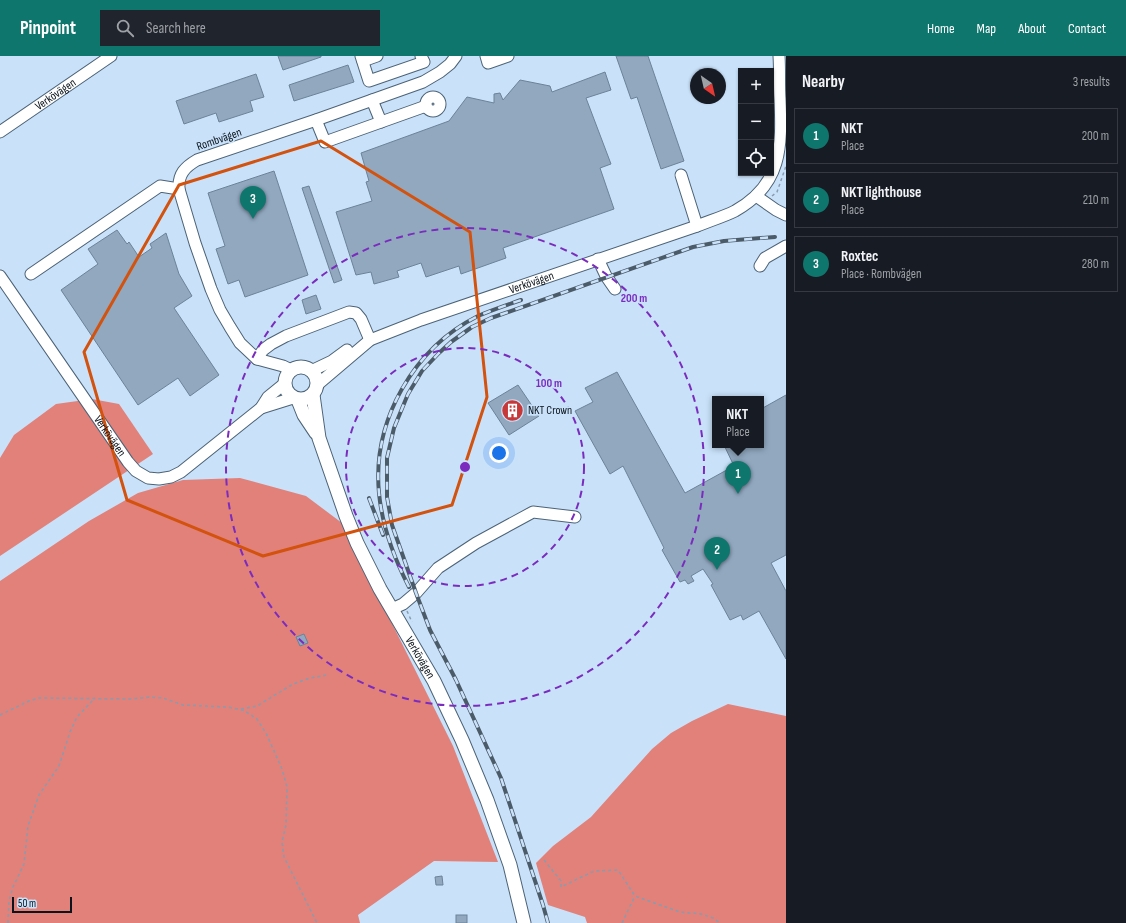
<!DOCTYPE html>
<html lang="en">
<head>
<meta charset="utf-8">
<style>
	:root { --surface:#171b24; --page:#20242c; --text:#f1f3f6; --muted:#9ea1a6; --line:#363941; --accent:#0f766e }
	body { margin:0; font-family:"Sofia Sans Condensed",sans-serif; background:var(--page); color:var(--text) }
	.controls { position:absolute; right:12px; top:12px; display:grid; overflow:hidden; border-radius:0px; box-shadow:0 1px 3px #0004 }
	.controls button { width:36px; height:36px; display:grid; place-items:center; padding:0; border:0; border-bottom:1px solid var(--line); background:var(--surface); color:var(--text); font:20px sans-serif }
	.compass { position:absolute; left:690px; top:12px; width:36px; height:36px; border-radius:50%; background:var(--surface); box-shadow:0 1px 3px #0004; rotate:146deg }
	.scale { position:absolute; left:12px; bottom:10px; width:60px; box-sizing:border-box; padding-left:4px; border:2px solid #0b141c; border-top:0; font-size:11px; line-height:14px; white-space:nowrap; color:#0b141c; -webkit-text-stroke:3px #c9e2fa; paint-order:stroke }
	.you { position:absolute; left:499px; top:397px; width:14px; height:14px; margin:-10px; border:3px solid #fff; border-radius:50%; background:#1a73e8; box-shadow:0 0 0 6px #1a73e833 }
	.badge { display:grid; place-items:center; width:26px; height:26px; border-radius:50%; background:var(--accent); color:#fff; font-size:13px; font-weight:700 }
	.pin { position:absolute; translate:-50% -33px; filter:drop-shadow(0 1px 2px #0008) }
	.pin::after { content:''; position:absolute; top:21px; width:14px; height:12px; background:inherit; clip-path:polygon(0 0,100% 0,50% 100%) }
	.popup { position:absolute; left:712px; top:340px; width:52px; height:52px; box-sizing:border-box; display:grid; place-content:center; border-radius:0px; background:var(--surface); filter:drop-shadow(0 1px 3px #0005); font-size:13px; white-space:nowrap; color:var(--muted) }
	.popup b { font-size:15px; color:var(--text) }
	.popup::after { content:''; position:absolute; left:50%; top:100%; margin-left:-8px; border:8px solid transparent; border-top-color:var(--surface) }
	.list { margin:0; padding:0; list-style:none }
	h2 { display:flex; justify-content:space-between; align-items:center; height:52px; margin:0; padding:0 16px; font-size:17px }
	h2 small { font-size:13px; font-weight:400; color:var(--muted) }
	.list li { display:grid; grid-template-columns:26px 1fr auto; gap:12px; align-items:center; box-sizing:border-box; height:56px; margin:0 8px 8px; padding:0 8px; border:1px solid var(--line); border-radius:0px }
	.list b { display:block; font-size:15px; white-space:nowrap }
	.list p { margin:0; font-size:13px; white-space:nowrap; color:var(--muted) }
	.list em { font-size:13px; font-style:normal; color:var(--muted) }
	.icon { flex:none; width:22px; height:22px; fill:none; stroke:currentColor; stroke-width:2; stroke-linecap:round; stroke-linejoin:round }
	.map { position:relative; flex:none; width:786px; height:867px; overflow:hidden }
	header { display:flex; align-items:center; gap:24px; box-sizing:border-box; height:56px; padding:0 20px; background:var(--accent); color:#fff }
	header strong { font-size:19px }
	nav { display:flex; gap:22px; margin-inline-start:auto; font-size:14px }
	.search { width:280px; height:36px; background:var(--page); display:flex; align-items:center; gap:10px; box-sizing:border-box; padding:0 14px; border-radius:0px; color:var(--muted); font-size:15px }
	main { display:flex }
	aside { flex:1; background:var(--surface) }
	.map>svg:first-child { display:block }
	.forest { fill:#e1817a }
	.building { fill:#91a8bf; stroke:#6c8298 }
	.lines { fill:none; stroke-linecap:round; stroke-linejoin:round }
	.minor-casing { stroke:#4c6276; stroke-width:13 }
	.major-casing { stroke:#4c6276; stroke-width:15 }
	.path { stroke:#889cae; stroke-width:1.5; stroke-dasharray:3 3; stroke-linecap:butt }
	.minor { stroke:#fff; stroke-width:11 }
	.major { stroke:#fff; stroke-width:13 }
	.rail-casing { stroke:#4c5b68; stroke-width:4 }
	.rail { stroke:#c9e2fa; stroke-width:2.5; stroke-dasharray:8; stroke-linecap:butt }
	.marked { fill:none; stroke:#d2520e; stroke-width:3; stroke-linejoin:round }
	.ring { fill:none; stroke:#7b2cbf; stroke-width:2; stroke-dasharray:7 5 }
	.labels { text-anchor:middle; stroke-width:3.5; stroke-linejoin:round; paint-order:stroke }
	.street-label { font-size:12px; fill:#0b141c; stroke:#c9e2fa }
	.poi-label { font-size:12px; fill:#0b141c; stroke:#c9e2fa; text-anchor:start }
	.centre { fill:#7b2cbf; stroke:#c9e2fa; stroke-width:2 }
	.ring-label { font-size:12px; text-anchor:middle; font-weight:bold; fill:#7b2cbf; stroke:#c9e2fa; stroke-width:3.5; stroke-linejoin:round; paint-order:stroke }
</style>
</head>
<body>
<header>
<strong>Pinpoint</strong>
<div class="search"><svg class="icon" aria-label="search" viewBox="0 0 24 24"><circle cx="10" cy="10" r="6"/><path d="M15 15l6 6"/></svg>Search here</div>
<nav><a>Home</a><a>Map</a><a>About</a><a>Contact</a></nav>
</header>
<main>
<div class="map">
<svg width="786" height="867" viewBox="0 0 786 867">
	<rect width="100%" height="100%" fill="#c9e2fa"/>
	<g class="forest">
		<polygon points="92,343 119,348 153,398 0,500 0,402 14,379 56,348"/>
		<polygon points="240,422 306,440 342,467 453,690 498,806 434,805 358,859 360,867 0,867 0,525 89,465 138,437 183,424"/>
		<polygon points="728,648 786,660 786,867 587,867 585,861 548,849 536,807 553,790 591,761 652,693 671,677 692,665"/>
	</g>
	<g class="building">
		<polygon points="278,0 321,0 321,1 283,14"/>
		<polygon points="616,0 648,0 684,105 661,113 637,41 631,43"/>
		<polygon points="348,9 354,26 294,45 289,29"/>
		<polygon points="605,16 611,34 586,42 611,108 600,112 614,153 503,192 506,202 461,218 459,210 426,221 421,207 397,215 399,221 374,228 371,216 356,219 336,156 372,145 366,126 369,125 361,97 449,65 467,41 494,47 494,38 500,37 503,44 520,24 550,30 552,36"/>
		<polygon points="256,18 264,41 250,45 253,55 219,66 216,57 184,68 176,45"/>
		<polygon points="274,115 308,219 245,241 239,224 228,228 216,193 225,190 208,137"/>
		<polygon points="309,130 342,224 334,227 302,132"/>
		<polygon points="117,174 127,188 129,186 139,201 152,192 150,188 166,177 179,218 192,240 174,252 219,319 190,340 178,322 138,349 61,234 98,208 88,193"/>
		<polygon points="316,239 321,253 306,258 302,244"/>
		<polygon points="617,316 685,437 734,410 724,389 761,389 761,353 786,339 786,499 771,507 786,535 786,603 759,555 743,564 741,559 730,564 711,529 713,528 703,513 691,520 694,525 688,528 685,524 680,526 662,494 664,492 623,410 610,418 575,355 593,346 585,332"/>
		<polygon points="518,329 539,360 509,379 488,347"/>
		<polygon points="304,578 308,587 300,590 296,581"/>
		<polygon points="442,820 443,829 436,829 435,821"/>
		<rect x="456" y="859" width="11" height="8"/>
	</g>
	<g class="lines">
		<defs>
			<g id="minor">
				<polyline points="361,0 369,25 424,6 421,0"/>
				<polyline points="486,0 488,7 508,0"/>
				<polyline points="363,5 377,0"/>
				<circle cx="433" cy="48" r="7"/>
				<polyline points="372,44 381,66"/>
				<polyline points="316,64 325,86 426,50"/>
				<path id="s1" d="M0 76 111 0"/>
				<polyline points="681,119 697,170"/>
				<polyline points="756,140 776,154 786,159"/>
				<polyline points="598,203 606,220 615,233"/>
				<polyline points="760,210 765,202 786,190"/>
				<polyline points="31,218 160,130 179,133"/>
				<path id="s2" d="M0 220 128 406 136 415 148 422 159 423 171 421 181 416 261 352 268 341 284 328"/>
				<polyline points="257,303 263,294 271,288 286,280 349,256 356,257 361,263 370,284"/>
				<path d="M291 314 283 310 257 303 240 287 230 271 220 254 211 233 195 187 179 133C178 118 185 111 197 104L316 64 423 26 440 16 450 8 456 0"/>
				<polyline points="311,315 332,305 347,294"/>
				<path id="s3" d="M317 329 370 284 421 264 697 170C709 165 723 161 735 155 782 129 782 91 780 43 779 29 780 14 779 0"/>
				<polyline points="261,352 293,342"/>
				<polyline points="392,553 403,548 416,537 438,512 476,487 533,456 575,461"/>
			</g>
			<g id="major">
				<circle cx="301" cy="327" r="16"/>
				<path id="s4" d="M313 339 319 382 346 460 357 487 380 533 434 625 462 684 487 744 510 809 524 867"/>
				<polyline points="298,344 304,359 316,377"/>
			</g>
		</defs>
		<use href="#minor" class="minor-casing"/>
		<use href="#major" class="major-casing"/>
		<g class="path">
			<polyline points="772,140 777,136 786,110"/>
			<polyline points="407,555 412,566"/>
			<polyline points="241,653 257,650 293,628 310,622 327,619"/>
			<polyline points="0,659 29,645 39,642 131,643 150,641 163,642 183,649 227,651 238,653 245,655 257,663 267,679 282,713 287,731 286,769 282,786 284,801 317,867"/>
			<polyline points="544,804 561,825 561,831 594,815 618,814 635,840 680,856 701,858 713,862 720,867"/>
			<polyline points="8,867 9,845 13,831 24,808 28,770 39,739 59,710 70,676 77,661 93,644"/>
			<polyline points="622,867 635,840"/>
		</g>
		<use href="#minor" class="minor"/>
		<use href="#major" class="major"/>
		<defs>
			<g id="rail">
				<polyline points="369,442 383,479"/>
				<path d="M409 531C394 502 382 469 379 437 372 364 414 292 478 260 492 254 507 249 521 244"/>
				<polyline points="548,867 543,849 501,722 456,624 430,574 416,537 392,469 387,441 387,402 394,372 408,338 422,315 439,297 451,286 472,271 491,262 693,191 724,185 775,181"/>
			</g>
		</defs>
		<use href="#rail" class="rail-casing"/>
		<use href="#rail" class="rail"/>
	</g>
	<path class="marked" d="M321 85 470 176 487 341 452 449 263 500 127 444 84 296 179 129Z"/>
	<g class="ring">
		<circle cx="465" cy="411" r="119"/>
		<circle cx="465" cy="411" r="239"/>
	</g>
	<defs>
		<symbol id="building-disc" viewBox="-11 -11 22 22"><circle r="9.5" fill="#c73839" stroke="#c9e2fa"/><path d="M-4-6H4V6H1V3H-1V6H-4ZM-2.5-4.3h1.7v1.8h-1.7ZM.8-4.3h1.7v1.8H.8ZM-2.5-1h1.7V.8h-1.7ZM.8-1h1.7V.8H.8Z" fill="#fff"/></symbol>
	</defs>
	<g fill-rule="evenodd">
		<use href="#building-disc" x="500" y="342" width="25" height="25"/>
	</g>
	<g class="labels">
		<g class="street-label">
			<text dy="4" stroke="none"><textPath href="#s1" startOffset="67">Verkövägen</textPath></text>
			<text transform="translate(219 83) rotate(-19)" y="4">Rombvägen</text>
			<text dy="4" stroke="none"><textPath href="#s3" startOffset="241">Verkövägen</textPath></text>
			<text dy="4" stroke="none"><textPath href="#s2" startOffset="194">Verkövägen</textPath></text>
			<text dy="4" stroke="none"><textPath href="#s4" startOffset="286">Verkövägen</textPath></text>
		</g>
		<g class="poi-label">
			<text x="528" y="358">NKT Crown</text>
		</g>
	</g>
	<circle cx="465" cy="411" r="6" class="centre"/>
	<g class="ring-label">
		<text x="634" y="246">200 m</text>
		<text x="549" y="331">100 m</text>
	</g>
</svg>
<div class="controls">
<button>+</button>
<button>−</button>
<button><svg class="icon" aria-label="locate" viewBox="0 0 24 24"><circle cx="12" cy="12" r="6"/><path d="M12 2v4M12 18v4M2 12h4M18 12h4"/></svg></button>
</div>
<svg class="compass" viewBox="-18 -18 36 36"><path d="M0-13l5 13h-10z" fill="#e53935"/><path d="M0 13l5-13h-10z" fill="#9ea1a6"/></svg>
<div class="scale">50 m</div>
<div class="you"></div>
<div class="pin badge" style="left:738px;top:438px">1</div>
<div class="popup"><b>NKT</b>Place</div>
<div class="pin badge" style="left:717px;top:514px">2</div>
<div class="pin badge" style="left:253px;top:163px">3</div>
</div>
<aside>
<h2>Nearby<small>3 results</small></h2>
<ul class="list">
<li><span class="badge">1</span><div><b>NKT</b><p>Place</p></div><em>200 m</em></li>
<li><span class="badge">2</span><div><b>NKT lighthouse</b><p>Place</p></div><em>210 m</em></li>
<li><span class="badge">3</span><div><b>Roxtec</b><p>Place · Rombvägen</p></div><em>280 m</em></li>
</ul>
</aside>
</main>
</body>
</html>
